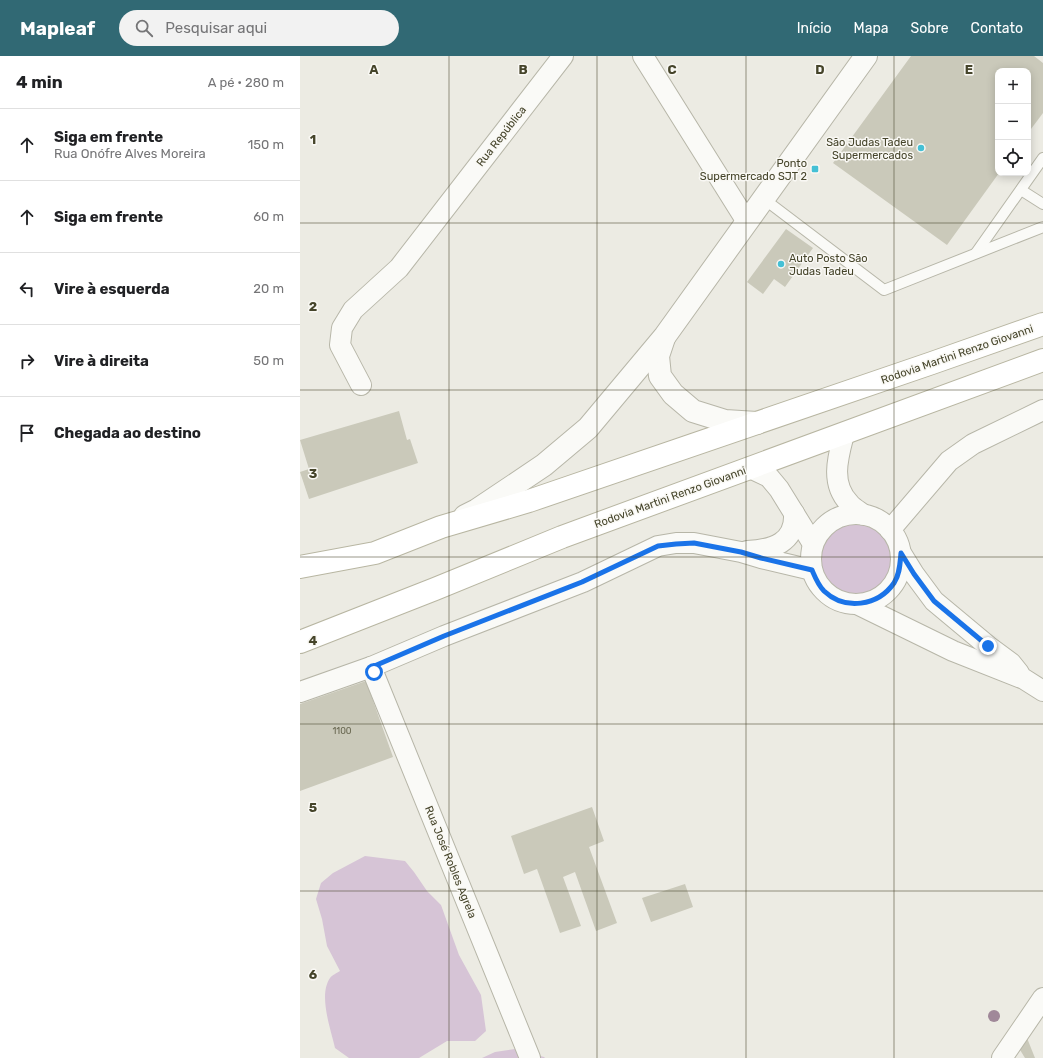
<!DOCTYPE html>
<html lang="pt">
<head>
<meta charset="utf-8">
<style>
	:root { --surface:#fff; --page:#f2f2f2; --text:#202124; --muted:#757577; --line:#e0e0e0; --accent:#316974 }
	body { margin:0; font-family:Rubik,sans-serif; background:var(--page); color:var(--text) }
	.controls { position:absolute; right:12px; top:12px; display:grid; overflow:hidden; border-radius:8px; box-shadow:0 2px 10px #0003 }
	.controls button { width:36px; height:36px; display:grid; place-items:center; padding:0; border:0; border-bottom:1px solid var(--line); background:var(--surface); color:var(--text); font:20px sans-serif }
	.stop { position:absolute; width:12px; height:12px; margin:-9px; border:3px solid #1a73e8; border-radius:50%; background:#fff }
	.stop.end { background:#1a73e8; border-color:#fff; box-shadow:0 1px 4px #0008 }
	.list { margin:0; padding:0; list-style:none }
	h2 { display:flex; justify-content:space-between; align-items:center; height:52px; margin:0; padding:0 16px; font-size:17px }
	h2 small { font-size:13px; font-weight:400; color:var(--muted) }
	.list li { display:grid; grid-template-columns:26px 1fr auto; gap:12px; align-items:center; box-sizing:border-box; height:72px; padding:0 16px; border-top:1px solid var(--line) }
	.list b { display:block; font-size:15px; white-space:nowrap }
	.list p { margin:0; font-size:13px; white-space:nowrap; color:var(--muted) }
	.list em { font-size:13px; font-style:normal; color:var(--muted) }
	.icon { flex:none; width:22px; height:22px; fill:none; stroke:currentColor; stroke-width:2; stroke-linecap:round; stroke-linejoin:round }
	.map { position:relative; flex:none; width:743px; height:1002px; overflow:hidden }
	header { display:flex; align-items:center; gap:24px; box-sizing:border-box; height:56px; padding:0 20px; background:var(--accent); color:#fff }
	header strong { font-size:19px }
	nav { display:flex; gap:22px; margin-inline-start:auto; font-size:14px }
	.search { width:280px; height:36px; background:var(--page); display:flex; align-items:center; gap:10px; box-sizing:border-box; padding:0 14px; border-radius:22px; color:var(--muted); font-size:15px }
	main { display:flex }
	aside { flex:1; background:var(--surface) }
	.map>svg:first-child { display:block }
	.green { fill:#d6c4d6 }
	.building { fill:#cac9ba }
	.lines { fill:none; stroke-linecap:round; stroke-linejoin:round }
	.service-casing { stroke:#b7b6a8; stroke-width:12 }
	.minor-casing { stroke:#b7b6a8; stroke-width:22 }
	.tertiary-casing { stroke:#b7b6a8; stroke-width:24 }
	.primary-casing { stroke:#b8b6a2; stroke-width:24 }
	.service { stroke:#fafaf7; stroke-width:10 }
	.minor { stroke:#fafaf7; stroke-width:20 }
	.tertiary { stroke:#fafaf7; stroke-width:22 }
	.primary { stroke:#fff; stroke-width:22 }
	.tree { fill:#a08899 }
	.route { stroke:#1a73e8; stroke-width:5 }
	.grid { fill:none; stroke:#45442a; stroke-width:1; stroke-opacity:0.55 }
	.poi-dot { fill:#45c0d5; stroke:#f9f8f4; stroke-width:1.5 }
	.labels { text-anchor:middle; stroke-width:3; stroke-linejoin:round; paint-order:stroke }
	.number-label { font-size:9px; fill:#66654e }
	.street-label { font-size:11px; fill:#45442a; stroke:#f9f8f4 }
	.poi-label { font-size:11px; fill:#45442a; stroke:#f9f8f4; text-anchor:end }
	.grid-label { font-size:13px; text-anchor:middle; font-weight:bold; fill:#45442a; stroke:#f9f8f4; stroke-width:3; stroke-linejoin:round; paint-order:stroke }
</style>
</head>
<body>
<header>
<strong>Mapleaf</strong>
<div class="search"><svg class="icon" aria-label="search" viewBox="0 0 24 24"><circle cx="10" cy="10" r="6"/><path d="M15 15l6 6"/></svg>Pesquisar aqui</div>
<nav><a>Início</a><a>Mapa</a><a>Sobre</a><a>Contato</a></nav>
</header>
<main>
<aside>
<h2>4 min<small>A pé · 280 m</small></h2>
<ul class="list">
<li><svg class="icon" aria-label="ahead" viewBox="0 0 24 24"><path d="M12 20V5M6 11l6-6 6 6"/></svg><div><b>Siga em frente</b><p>Rua Onófre Alves Moreira</p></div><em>150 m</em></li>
<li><svg class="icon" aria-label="ahead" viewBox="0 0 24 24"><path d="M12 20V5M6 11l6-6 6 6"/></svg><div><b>Siga em frente</b></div><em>60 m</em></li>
<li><svg class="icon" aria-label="left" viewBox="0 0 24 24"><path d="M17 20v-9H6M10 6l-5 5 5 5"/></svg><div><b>Vire à esquerda</b></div><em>20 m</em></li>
<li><svg class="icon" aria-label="right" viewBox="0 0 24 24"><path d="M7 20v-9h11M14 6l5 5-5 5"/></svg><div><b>Vire à direita</b></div><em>50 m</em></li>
<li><svg class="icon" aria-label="arrive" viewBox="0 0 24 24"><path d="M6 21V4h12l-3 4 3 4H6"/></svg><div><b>Chegada ao destino</b></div></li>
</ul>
</aside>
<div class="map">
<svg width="743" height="1002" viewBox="0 0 743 1002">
	<rect width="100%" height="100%" fill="#ecebe3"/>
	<g class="green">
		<circle cx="556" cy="503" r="37"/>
		<path d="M65 800 105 805 114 816 127 835 141 849 159 899 181 939 186 975 175 985H147L119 1002H49L35 992C31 973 18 940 30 922 32 919 37 917 40 915L27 890 22 863 16 843 21 827 33 817Z"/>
		<polygon points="215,993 244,1001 245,1002 182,1002 195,996"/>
	</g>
	<g class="building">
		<polygon points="611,0 734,0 743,7 743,57 728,77 728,15 698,15 698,117 699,117 647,189 533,107"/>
		<polygon points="486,173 513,192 485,231 474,223 463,238 447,226"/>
		<polygon points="99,355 107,384 110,383 118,407 9,443 0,416 9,413 0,384"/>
		<polygon points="66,625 93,701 0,735 0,648"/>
		<polygon points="292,751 304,785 289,791 317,867 296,875 275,816 263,821 281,870 260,877 237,813 224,818 211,780"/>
		<polygon points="385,828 393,851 351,866 342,842"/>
		<polygon points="725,977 735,1002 725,1002 717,989"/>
	</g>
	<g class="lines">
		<defs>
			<g id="service">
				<polyline points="721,134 743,148"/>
				<polyline points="464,143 584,234 743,171"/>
				<polyline points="676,197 743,102"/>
			</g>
			<g id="minor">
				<polyline points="343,0 447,166"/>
				<polyline points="61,329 40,289 42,272 53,254 99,212 263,0"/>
				<path d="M544 378C538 401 530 427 549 447 553 452 559 455 564 459"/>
				<polyline points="450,412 469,421 479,433 513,488"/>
				<circle cx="556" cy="503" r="45"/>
				<polyline points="590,474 649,405 673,388 743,354"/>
				<path d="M447 495C472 494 496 487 494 457"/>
				<polyline points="601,497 614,518 634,545 688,590 711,607 719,617"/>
				<polyline points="557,548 653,595 724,623 743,635"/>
				<polyline points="71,611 230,1002"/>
				<polyline points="0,636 71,611 144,580 283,526 358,490 376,487 394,487 441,496 461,502 512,514"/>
				<polyline points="702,1002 743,942"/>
			</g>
			<g id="tertiary">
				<polyline points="364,282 358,300 360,320 373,338 393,355 425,365 457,367"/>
				<polyline points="165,460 177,454 244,409 288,372 365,280 566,0"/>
			</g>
			<g id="primary">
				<polyline points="0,511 75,497 141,471 229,445 632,307 743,268"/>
				<polyline points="0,586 135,533 262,481 743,304"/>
			</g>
		</defs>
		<use href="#service" class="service-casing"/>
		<use href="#minor" class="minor-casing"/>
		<use href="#tertiary" class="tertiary-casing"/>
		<use href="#primary" class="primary-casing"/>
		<use href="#service" class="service"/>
		<use href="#minor" class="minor"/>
		<use href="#tertiary" class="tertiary"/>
		<use href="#primary" class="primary"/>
	</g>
	<circle class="tree" cx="694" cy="960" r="6"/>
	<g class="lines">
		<path class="route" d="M74 616 72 611 144 580 282 526 358 490 376 488 394 487 441 496 461 502 512 514C515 521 518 529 524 535 545 555 578 550 594 527 600 518 600 507 601 497L614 518 634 545 688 590"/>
	</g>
	<path class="grid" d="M149 0V1002M297 0V1002M446 0V1002M594 0V1002M0 167H743M0 334H743M0 501H743M0 668H743M0 835H743"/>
	<g class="poi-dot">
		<circle cx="621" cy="92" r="4"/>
		<rect x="511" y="109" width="8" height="8" rx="2"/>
		<circle cx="481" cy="208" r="4"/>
	</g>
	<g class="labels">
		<g class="number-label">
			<text x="42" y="678">1100</text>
		</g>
		<g class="street-label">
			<text transform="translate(201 80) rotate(-52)" y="4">Rua República</text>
			<text transform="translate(657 298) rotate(-19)" y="4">Rodovia Martini Renzo Giovanni</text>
			<text transform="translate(370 441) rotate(-20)" y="4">Rodovia Martini Renzo Giovanni</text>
			<text transform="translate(151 806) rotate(68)" y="4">Rua José Robles Agrela</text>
		</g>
		<g class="poi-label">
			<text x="613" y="90">São Judas Tadeu<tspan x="613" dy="13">Supermercados</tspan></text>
			<text x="507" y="111">Ponto<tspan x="507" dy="13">Supermercado SJT 2</tspan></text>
			<text x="489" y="206" text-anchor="start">Auto Posto São<tspan x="489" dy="13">Judas Tadeu</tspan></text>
		</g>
	</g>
	<g class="grid-label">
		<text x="74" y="18">A</text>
		<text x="223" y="18">B</text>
		<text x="372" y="18">C</text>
		<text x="520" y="18">D</text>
		<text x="669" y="18">E</text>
		<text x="13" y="88">1</text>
		<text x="13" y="255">2</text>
		<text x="13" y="422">3</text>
		<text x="13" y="589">4</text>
		<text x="13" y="756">5</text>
		<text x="13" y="923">6</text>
	</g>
</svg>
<div class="controls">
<button>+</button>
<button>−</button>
<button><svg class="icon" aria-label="locate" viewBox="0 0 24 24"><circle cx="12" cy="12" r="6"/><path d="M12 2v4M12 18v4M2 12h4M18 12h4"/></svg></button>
</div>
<div class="stop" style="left:74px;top:616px"></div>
<div class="stop end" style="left:688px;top:590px"></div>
</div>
</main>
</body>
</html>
